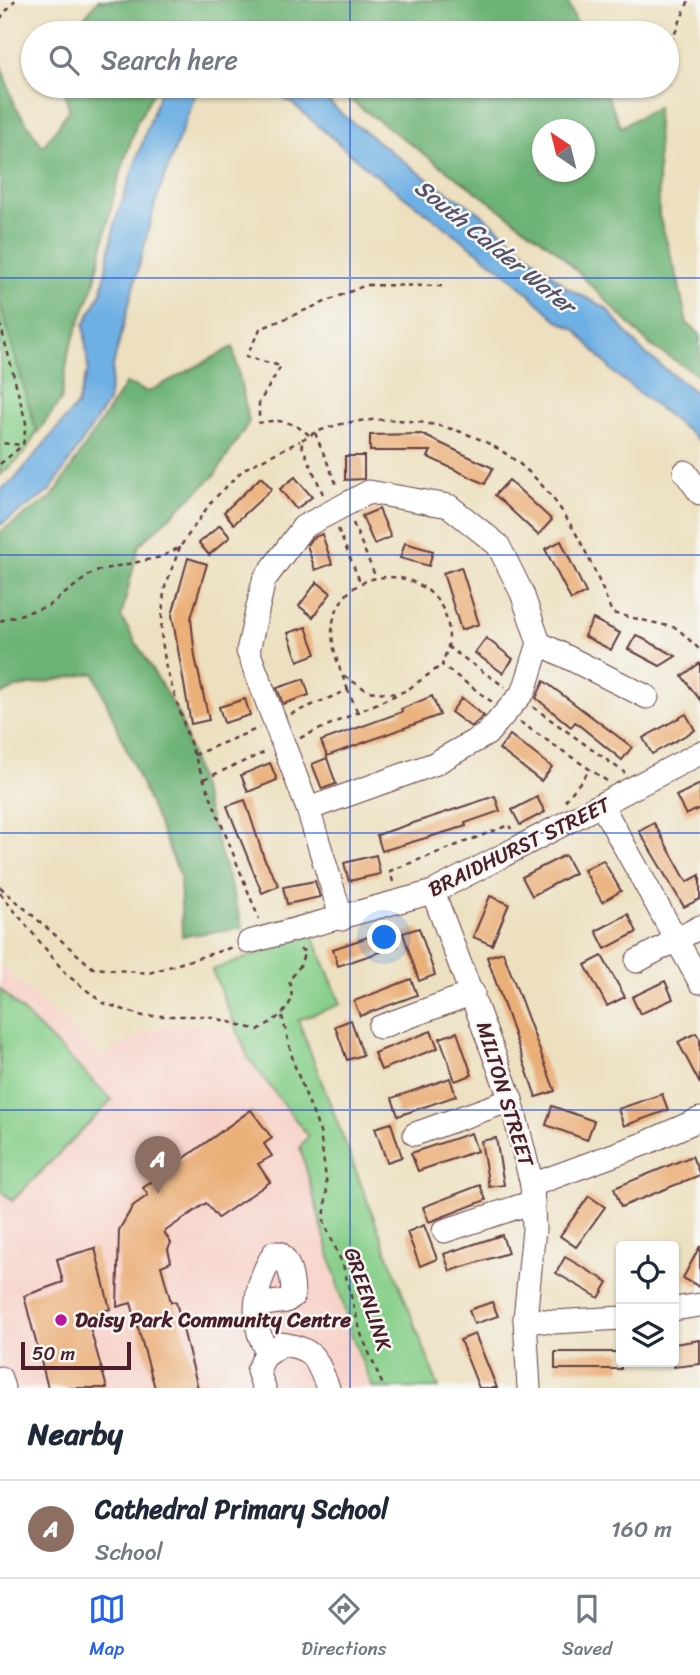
<!DOCTYPE html>
<html lang="en">
<head>
<meta charset="utf-8">
<style>
	:root { --surface:#fff; --page:#f6f6f7; --text:#1f2937; --muted:#747a83; --line:#e0e1e3; --accent:#2563eb }
	body { margin:0; font-family:Sriracha,sans-serif; background:var(--page); color:var(--text) }
	.controls { position:absolute; right:21px; bottom:21px; display:grid; overflow:hidden; border-radius:7px; box-shadow:0 2px 5px #0004 }
	.controls button { width:63px; height:63px; display:grid; place-items:center; padding:0; border:0; border-bottom:2px solid var(--line); background:var(--surface); color:var(--text); font:35px sans-serif }
	.compass { position:absolute; left:532px; top:119px; width:63px; height:63px; border-radius:50%; background:var(--surface); box-shadow:0 2px 5px #0004; rotate:325deg }
	.scale { position:absolute; left:21px; bottom:18px; width:110px; box-sizing:border-box; padding-left:7px; border:4px solid #4a1f2b; border-top:0; font-size:19px; line-height:24px; white-space:nowrap; color:#4a1f2b; -webkit-text-stroke:5px #f6f6f2; paint-order:stroke }
	.you { position:absolute; left:385px; top:938px; width:24px; height:24px; margin:-18px; border:5px solid #fff; border-radius:50%; background:#1a73e8; box-shadow:0 0 0 10px #1a73e833 }
	.badge { display:grid; place-items:center; width:46px; height:46px; border-radius:50%; background:var(--accent); color:#fff; font-size:23px; font-weight:700 }
	.pin { position:absolute; translate:-50% -58px; filter:drop-shadow(0 2px 4px #0008) }
	.pin::after { content:''; position:absolute; top:37px; width:24px; height:21px; background:inherit; clip-path:polygon(0 0,100% 0,50% 100%) }
	.list { margin:0; padding:0; list-style:none }
	h2 { display:flex; justify-content:space-between; align-items:center; height:91px; margin:0; padding:0 28px; font-size:30px }
	h2 small { font-size:23px; font-weight:400; color:var(--muted) }
	.list li { display:grid; grid-template-columns:46px 1fr auto; gap:21px; align-items:center; box-sizing:border-box; height:98px; padding:0 28px; border-top:2px solid var(--line) }
	.list b { display:block; font-size:26px; white-space:nowrap }
	.list p { margin:0; font-size:23px; white-space:nowrap; color:var(--muted) }
	.list em { font-size:23px; font-style:normal; color:var(--muted) }
	.icon { flex:none; width:38px; height:38px; fill:none; stroke:currentColor; stroke-width:2; stroke-linecap:round; stroke-linejoin:round }
	.map { position:relative; flex:none; width:700px; height:1388px; overflow:hidden }
	.search { position:absolute; background:var(--surface); box-shadow:0 2px 5px #0004; left:21px; right:21px; top:21px; height:77px; display:flex; align-items:center; gap:18px; box-sizing:border-box; padding:0 24px; border-radius:38px; color:var(--muted); font-size:26px }
	.sheet { height:189px; background:var(--surface) }
	nav { display:flex; justify-content:space-around; align-items:center; box-sizing:border-box; height:98px; border-top:2px solid var(--line); background:var(--surface); font-size:19px; color:var(--muted) }
	nav a { display:grid; justify-items:center; gap:4px }
	nav .on { color:var(--accent) }
	.map>svg:first-child { display:block }
	.built { fill:#f7d1c8 }
	.green { fill:#87cf8a; stroke:#68775a; stroke-width:2 }
	.forest { fill:#6db276; stroke:#5c6850; stroke-width:2; fill-rule:evenodd }
	.water { fill:#6eb0e3; stroke:#5c6887; stroke-width:2 }
	.building { fill:#ebaf78 }
	.lines { fill:none; stroke-linecap:round; stroke-linejoin:round }
	.minor-casing { stroke:#623c41; stroke-width:25 }
	.path { stroke:#623c41; stroke-width:2.5; stroke-dasharray:5 5; stroke-linecap:butt }
	.minor { stroke:#fff; stroke-width:23 }
	.grid { fill:none; stroke:#1d4ed8; stroke-width:2; stroke-opacity:0.55 }
	.poi-dot { fill:#b5179e; stroke:#f6f6f2; stroke-width:2.5 }
	.labels { text-anchor:middle; stroke-width:5; stroke-linejoin:round; paint-order:stroke }
	.street-label { font-size:21px; fill:#4a1f2b; stroke:#f6f6f2 }
	.poi-label { font-size:21px; font-weight:bold; fill:#4a1f2b; stroke:#f6f6f2; text-anchor:start }
	.water-label { font-size:23px; font-style:italic; fill:#57526b; stroke:#f6f6f2 }
</style>
</head>
<body>
<div class="map">
<svg width="700" height="1388" viewBox="0 0 700 1388">
	<rect width="100%" height="100%" fill="#f6f6f2"/>
	<filter id="ink" filterUnits="userSpaceOnUse"><feTurbulence type="fractalNoise" baseFrequency=".0143" numOctaves="2"/><feDisplacementMap in="SourceGraphic" scale="14" xChannelSelector="R" yChannelSelector="G"/><feConvolveMatrix kernelMatrix="1 2 1 2 8 2 1 2 1" color-interpolation-filters="sRGB"/></filter>
	<filter id="wash" filterUnits="userSpaceOnUse"><feTurbulence type="fractalNoise" baseFrequency=".00686" numOctaves="4" result="noise"/><feDisplacementMap in="SourceGraphic" scale="28" xChannelSelector="R" yChannelSelector="G"/><feGaussianBlur stdDeviation="1.57" result="paint"/><feColorMatrix in="noise" values="0 0 0 0 0 0 0 0 0 0 0 0 0 0 0 0 0 1.4 0 .05"/><feComposite in="paint" operator="in"/></filter>
	<g filter="url(#wash)">
		<rect width="100%" height="100%" fill="#ece0c0"/>
		<polygon class="built" points="0,965 101,1057 145,1032 182,1023 221,1028 268,1049 315,1165 319,1222 349,1339 370,1388 0,1388"/>
		<g class="green">
			<polygon points="0,219 64,383 24,454 0,475"/>
			<polygon points="312,934 341,1004 298,1020 439,1388 373,1388 352,1337 300,1147 308,1136 249,1059 212,970"/>
			<polygon points="0,989 112,1100 12,1201 0,1189"/>
		</g>
		<g class="forest">
			<polygon points="98,0 567,0 581,33 271,33 258,23 215,26 195,33 72,33"/>
			<polygon points="0,63 15,106 43,147 69,110 64,86 157,86 137,122 116,187 94,285 69,350 61,400 37,433 0,303"/>
			<path d="M331 86H603L621 127 657 107 659 216 677 276 687 323 700 334V376L650 345 556 250ZM542 130H584V172H542Z"/>
			<polygon points="233,347 249,422 215,475 139,545 121,617 179,715 243,928 182,936 180,875 94,673 15,688 0,695 0,532 53,496 126,383 148,392"/>
		</g>
		<g class="water">
			<polygon points="162,86 205,86 196,93 156,200 113,366 108,402 50,491 0,525 0,490 15,479 77,405 88,369 84,325 102,291 115,222"/>
			<polygon points="266,86 312,86 343,115 430,181 479,212 569,289 606,308 642,351 700,396 700,441 613,372 576,330 557,320 506,273 368,169 293,104"/>
		</g>
		<g id="blocks">
			<g class="building">
				<polygon points="421,434 493,468 485,484 428,457 431,451 370,451 370,435"/>
				<polygon points="345,456 364,456 364,479 345,480"/>
				<polygon points="261,477 272,489 234,524 224,512"/>
				<polygon points="295,477 312,497 296,509 280,489"/>
				<polygon points="509,480 552,520 538,535 495,495"/>
				<polygon points="379,509 391,537 374,544 362,516"/>
				<polygon points="220,525 230,537 209,555 199,543"/>
				<polygon points="322,534 332,564 315,570 307,545 312,538"/>
				<polygon points="561,541 586,593 571,600 545,549"/>
				<polygon points="405,543 433,551 429,566 400,558"/>
				<polygon points="188,558 207,564 191,618 195,657 209,720 191,724 172,615"/>
				<polygon points="461,567 479,624 461,630 443,573"/>
				<polygon points="317,582 331,593 313,617 299,606"/>
				<polygon points="593,619 620,633 611,650 584,636"/>
				<polygon points="306,627 316,654 298,661 288,633"/>
				<polygon points="636,635 676,656 660,666 628,649"/>
				<polygon points="486,638 513,659 503,673 475,653"/>
				<polygon points="700,663 700,700 682,676"/>
				<polygon points="304,679 309,695 283,704 277,688"/>
				<polygon points="544,681 632,747 622,760 575,722 571,727 536,698"/>
				<polygon points="432,696 440,715 327,756 321,741 402,712 401,709"/>
				<polygon points="462,698 484,716 471,727 451,712"/>
				<polygon points="245,699 250,715 224,723 219,707"/>
				<polygon points="686,714 695,730 652,754 643,738"/>
				<polygon points="510,735 552,767 541,781 499,749"/>
				<polygon points="327,758 336,784 322,789 312,764"/>
				<polygon points="270,763 277,780 248,792 241,775"/>
				<polygon points="700,784 700,808 686,815 676,796"/>
				<polygon points="495,796 500,811 465,823 466,826 382,851 377,835"/>
				<polygon points="537,797 545,812 520,825 512,810"/>
				<polygon points="245,800 264,858 279,886 262,893 227,806"/>
				<polygon points="654,823 687,882 700,875 700,899 684,907 639,831"/>
				<polygon points="376,855 380,874 349,881 344,863"/>
				<polygon points="565,855 575,873 532,896 522,877"/>
				<polygon points="603,860 621,891 602,902 584,870"/>
				<polygon points="315,881 320,897 287,904 283,887"/>
				<polygon points="490,896 509,904 492,945 473,937"/>
				<polygon points="628,914 637,932 605,949 596,931"/>
				<polygon points="419,928 435,975 419,981 403,933"/>
				<polygon points="392,929 398,946 338,966 333,949"/>
				<polygon points="503,952 555,1091 536,1097 487,957"/>
				<polygon points="602,956 625,997 607,1006 585,965"/>
				<polygon points="411,979 417,995 360,1016 354,1001"/>
				<polygon points="665,981 673,999 640,1014 632,997"/>
				<polygon points="351,1020 363,1055 347,1060 335,1026"/>
				<polygon points="431,1031 438,1048 381,1070 374,1053"/>
				<polygon points="457,1032 472,1075 455,1081 440,1038"/>
				<polygon points="696,1033 700,1039 700,1084 678,1042"/>
				<polygon points="450,1078 456,1096 398,1116 392,1098"/>
				<polygon points="662,1094 668,1110 624,1126 618,1109"/>
				<polygon points="552,1106 594,1121 587,1140 546,1125"/>
				<polygon points="251,1110 272,1138 264,1144 272,1156 258,1164 270,1182 218,1218 206,1203 164,1232 171,1243 168,1249 171,1262 161,1266 171,1302 176,1302 198,1388 155,1388 131,1303 117,1307 119,1230 133,1206 148,1195 143,1188"/>
				<polygon points="391,1123 402,1157 387,1162 375,1128"/>
				<polygon points="471,1133 477,1151 418,1171 411,1153"/>
				<polygon points="496,1138 504,1185 489,1187 481,1141"/>
				<polygon points="692,1156 700,1175 621,1207 614,1188"/>
				<polygon points="480,1185 486,1200 429,1222 423,1207"/>
				<polygon points="589,1196 605,1207 576,1247 560,1236"/>
				<polygon points="424,1225 437,1259 420,1266 407,1232"/>
				<polygon points="502,1235 508,1253 450,1271 444,1254"/>
				<polygon points="700,1246 700,1287 683,1278"/>
				<polygon points="95,1248 110,1309 97,1313 97,1319 88,1321 107,1388 48,1388 24,1296 63,1282 57,1259"/>
				<polygon points="565,1257 608,1282 599,1298 556,1273"/>
				<polygon points="492,1302 498,1316 474,1324 469,1310"/>
				<polygon points="475,1334 497,1388 479,1388 460,1340"/>
				<polygon points="700,1340 700,1364 674,1367 674,1344"/>
				<rect x="555" y="1352" width="66" height="17"/>
			</g>
		</g>
	</g>
	<g filter="url(#ink)">
		<use href="#blocks" fill-opacity="0" stroke="#623c41" stroke-width="2"/>
		<g class="lines">
			<defs>
				<g id="minor">
					<polyline points="685,472 700,493"/>
					<polyline points="539,643 647,697"/>
					<polyline points="602,806 700,982"/>
					<polyline points="308,809 434,764 487,734 524,691 539,643 522,593 498,545 449,506 369,492 303,527 264,580 248,651 308,809 342,919"/>
					<polyline points="433,892 511,1100 532,1185 534,1229 525,1319 529,1388"/>
					<polyline points="249,942 433,892 700,753"/>
					<polyline points="637,961 700,927"/>
					<polyline points="380,1027 473,993"/>
					<polyline points="415,1134 511,1100"/>
					<polyline points="532,1185 646,1143 700,1119"/>
					<polyline points="444,1231 533,1202"/>
					<path d="M257 1305 286 1301 293 1296C293 1280 290 1263 279 1253H274C254 1285 249 1322 268 1354"/>
					<polyline points="674,1309 700,1305"/>
					<polyline points="525,1319 554,1322 621,1318"/>
					<polyline points="0,1378 3,1388"/>
					<path d="M264 1388 258 1371 264 1357 282 1344C315 1349 316 1358 328 1388"/>
				</g>
			</defs>
			<use href="#minor" class="minor-casing"/>
			<g class="path">
				<polyline points="0,19 15,0"/>
				<polyline points="667,52 689,0"/>
				<polyline points="667,61 672,66"/>
				<polyline points="0,323 26,423 23,445 0,443"/>
				<polyline points="315,433 338,488"/>
				<path d="M309 435C294 422 278 418 259 423V403L281 366 246 357 260 329 366 285 443 286"/>
				<polyline points="0,464 23,445"/>
				<path d="M323 494 300 441C327 423 365 418 397 420 523 428 571 506 612 613L677 628 700 650"/>
				<polyline points="353,523 376,578"/>
				<polyline points="338,529 361,584"/>
				<polyline points="180,547 164,590 161,633 166,668 194,755 259,919"/>
				<polyline points="0,621 48,606 95,571 161,557 180,547 211,502 244,469 300,441"/>
				<polyline points="344,676 368,691 396,694"/>
				<path d="M348 690C340 670 329 644 333 622 349 549 460 570 448 647"/>
				<polyline points="492,702 442,665 448,647 505,687"/>
				<polyline points="533,707 625,773"/>
				<polyline points="291,714 348,690 357,711"/>
				<polyline points="520,722 607,781"/>
				<polyline points="300,738 407,690 442,665"/>
				<polyline points="194,755 259,728"/>
				<polyline points="204,779 268,751"/>
				<polyline points="565,801 589,771"/>
				<polyline points="393,882 390,871 509,825 511,829"/>
				<polyline points="0,887 93,968 149,973 233,947"/>
				<path d="M0 893 66 974 103 1003 143 1016H208L258 1030C278 1018 299 1007 289 981L300 966 305 951 297 949"/>
				<polyline points="282,1016 294,1064 320,1132 327,1187 324,1222 343,1265 361,1334 384,1388"/>
			</g>
			<use href="#minor" class="minor"/>
		</g>
	</g>
	<path class="grid" d="M350 0V33M350 86V1388M0 278H700M0 555H700M0 833H700M0 1110H700"/>
	<circle class="poi-dot" cx="61" cy="1320" r="7"/>
	<g class="labels">
		<g class="street-label">
			<text transform="translate(519 847) rotate(-26)" y="7">BRAIDHURST STREET</text>
			<text transform="translate(505 1094) rotate(73)" y="7">MILTON STREET</text>
			<text transform="translate(368 1299) rotate(71)" y="7">GREENLINK</text>
		</g>
		<g class="poi-label">
			<text x="75" y="1327">Daisy Park Community Centre</text>
		</g>
		<g class="water-label">
			<text transform="translate(495 246) rotate(39)" y="8">South Calder Water</text>
		</g>
	</g>
</svg>
<div class="controls">
<button><svg class="icon" aria-label="locate" viewBox="0 0 24 24"><circle cx="12" cy="12" r="6"/><path d="M12 2v4M12 18v4M2 12h4M18 12h4"/></svg></button>
<button><svg class="icon" aria-label="layers" viewBox="0 0 24 24"><path d="M12 4l9 5-9 5-9-5zM3 14l9 5 9-5"/></svg></button>
</div>
<svg class="compass" viewBox="-18 -18 36 36"><path d="M0-13l5 13h-10z" fill="#e53935"/><path d="M0 13l5-13h-10z" fill="#747a83"/></svg>
<div class="scale">50 m</div>
<div class="you"></div>
<div class="pin badge" style="left:158px;top:1194px;background:#8d6e63">A</div>
<div class="search"><svg class="icon" aria-label="search" viewBox="0 0 24 24"><circle cx="10" cy="10" r="6"/><path d="M15 15l6 6"/></svg>Search here</div>
</div>
<section class="sheet">
<h2>Nearby<small></small></h2>
<ul class="list">
<li><span class="badge" style="background:#8d6e63">A</span><div><b>Cathedral Primary School</b><p>School</p></div><em>160 m</em></li>
</ul>
</section>
<nav>
<a class="on"><svg class="icon" aria-label="map" viewBox="0 0 24 24"><path d="M3 6l6-2 6 2 6-2v14l-6 2-6-2-6 2zM9 4v14M15 6v14"/></svg>Map</a>
<a><svg class="icon" aria-label="directions" viewBox="0 0 24 24"><path d="M12 3l9 9-9 9-9-9zM9 14v-3h6M13 9l2 2-2 2"/></svg>Directions</a>
<a><svg class="icon" aria-label="saved" viewBox="0 0 24 24"><path d="M7 4h10v16l-5-4-5 4z"/></svg>Saved</a>
</nav>
</body>
</html>
